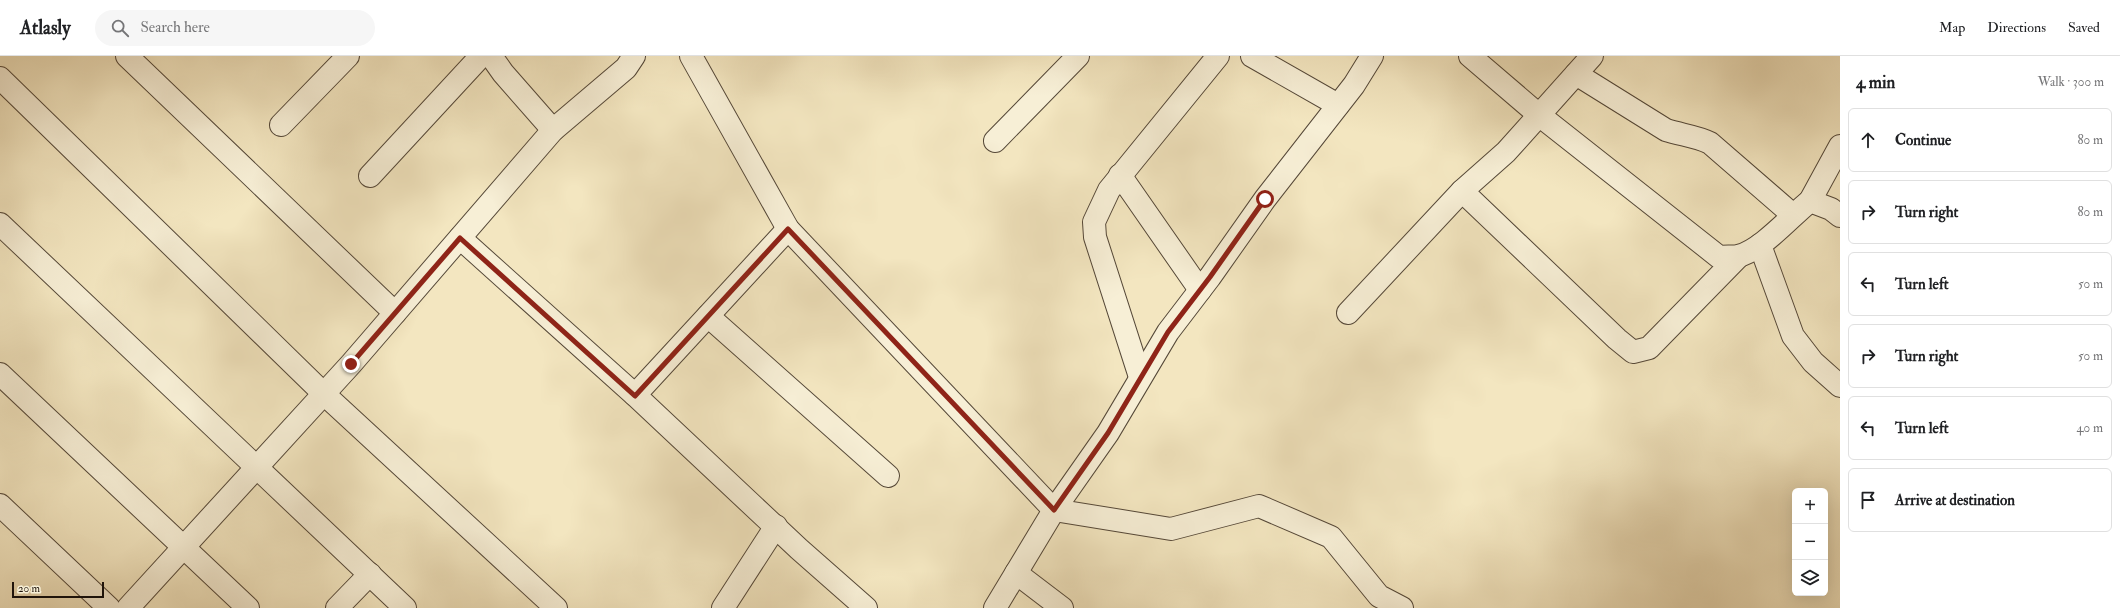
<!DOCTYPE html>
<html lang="en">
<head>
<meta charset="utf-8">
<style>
	:root { --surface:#fff; --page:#f6f6f6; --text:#202124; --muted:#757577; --line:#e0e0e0 }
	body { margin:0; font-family:"IM FELL Double Pica",serif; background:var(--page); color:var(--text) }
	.controls { position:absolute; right:12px; bottom:12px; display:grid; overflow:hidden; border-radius:6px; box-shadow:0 4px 16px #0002 }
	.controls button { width:36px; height:36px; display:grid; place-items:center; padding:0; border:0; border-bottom:1px solid var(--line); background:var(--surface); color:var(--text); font:20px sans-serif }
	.scale { position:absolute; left:12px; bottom:10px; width:92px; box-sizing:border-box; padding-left:4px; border:2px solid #20140a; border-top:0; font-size:11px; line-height:14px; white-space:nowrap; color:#20140a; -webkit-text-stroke:3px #f7efd6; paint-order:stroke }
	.stop { position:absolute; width:12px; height:12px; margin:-9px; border:3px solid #8f2418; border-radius:50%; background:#fff }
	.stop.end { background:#8f2418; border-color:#fff; box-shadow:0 1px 4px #0008 }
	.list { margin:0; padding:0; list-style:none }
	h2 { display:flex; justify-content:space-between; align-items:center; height:52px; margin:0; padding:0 16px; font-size:17px }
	h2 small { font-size:13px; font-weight:400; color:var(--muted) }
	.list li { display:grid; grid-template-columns:26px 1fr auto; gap:12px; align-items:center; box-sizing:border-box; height:64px; margin:0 8px 8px; padding:0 8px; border:1px solid var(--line); border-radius:6px }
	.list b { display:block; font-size:15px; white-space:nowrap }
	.list em { font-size:13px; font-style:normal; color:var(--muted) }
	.icon { flex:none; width:22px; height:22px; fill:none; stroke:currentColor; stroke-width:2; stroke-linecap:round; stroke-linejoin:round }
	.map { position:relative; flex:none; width:1840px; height:552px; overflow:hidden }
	header { display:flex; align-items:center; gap:24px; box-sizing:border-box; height:56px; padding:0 20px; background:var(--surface); border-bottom:1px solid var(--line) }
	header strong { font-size:19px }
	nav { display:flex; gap:22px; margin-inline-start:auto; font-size:14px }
	.search { width:280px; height:36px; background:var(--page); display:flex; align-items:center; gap:10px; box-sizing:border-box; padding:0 14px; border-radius:22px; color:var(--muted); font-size:15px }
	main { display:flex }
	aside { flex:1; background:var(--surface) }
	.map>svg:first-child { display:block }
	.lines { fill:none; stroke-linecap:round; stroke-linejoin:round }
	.minor-casing { stroke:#554838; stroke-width:24 }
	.minor { stroke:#f7efd6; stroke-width:22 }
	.route { stroke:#8f2418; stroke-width:5 }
</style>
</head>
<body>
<header>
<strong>Atlasly</strong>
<div class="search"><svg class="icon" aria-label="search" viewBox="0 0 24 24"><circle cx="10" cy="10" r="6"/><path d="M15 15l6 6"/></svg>Search here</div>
<nav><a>Map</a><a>Directions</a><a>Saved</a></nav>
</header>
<main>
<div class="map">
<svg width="1840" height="552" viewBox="0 0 1840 552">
	<rect width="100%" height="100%" fill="#f3e6c0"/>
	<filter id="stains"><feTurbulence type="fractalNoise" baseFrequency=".005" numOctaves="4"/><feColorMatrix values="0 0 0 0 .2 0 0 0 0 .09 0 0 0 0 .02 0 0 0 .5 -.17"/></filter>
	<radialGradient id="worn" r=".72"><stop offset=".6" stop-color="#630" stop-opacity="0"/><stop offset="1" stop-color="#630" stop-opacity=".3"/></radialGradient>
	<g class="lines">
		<defs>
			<g id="minor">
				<polyline points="127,0 395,257"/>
				<polyline points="491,0 503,17 553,74"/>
				<polyline points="691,0 788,173 1054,454 1171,473 1259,450 1331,481 1379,540 1402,552"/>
				<polyline points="1252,0 1338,49"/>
				<path d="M1470 0 1539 59 1719 201C1725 200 1732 201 1738 200 1761 195 1791 160 1810 145L1831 153 1840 160"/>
				<path d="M1576 18 1666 74C1681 79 1696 80 1710 87L1793 159"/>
				<polyline points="0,22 324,338 556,552"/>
				<polyline points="281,69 348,0"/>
				<polyline points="995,85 1078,0"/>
				<polyline points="1120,119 1200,234"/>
				<polyline points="370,120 481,0"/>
				<polyline points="1462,135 1617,283 1633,296 1649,292 1739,200"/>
				<polyline points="1810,145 1840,90"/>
				<polyline points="0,168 405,552"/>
				<polyline points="460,182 635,339 799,493 866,552"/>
				<polyline points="1760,189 1793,280 1813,306 1840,330"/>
				<polyline points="1348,257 1462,135 1506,96 1592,0"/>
				<polyline points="708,260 888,420"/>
				<polyline points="0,318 248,552"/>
				<polyline points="1140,321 1095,181 1094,166 1109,134 1218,0"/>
				<polyline points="635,339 788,173"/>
				<polyline points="0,449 109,552"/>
				<polyline points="1016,517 1062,552"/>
				<polyline points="128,552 351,308 553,74 626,12 634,0"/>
				<polyline points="337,552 370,518"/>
				<polyline points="723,552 776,470"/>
				<polyline points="995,552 1054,454 1108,377 1168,276 1210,221 1265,143 1354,29 1372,0"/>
			</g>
		</defs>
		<use href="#minor" class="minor-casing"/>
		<use href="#minor" class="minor"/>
	</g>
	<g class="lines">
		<polyline class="route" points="351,308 460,182 635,340 788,173 1054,454 1108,377 1168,276 1210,221 1265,143"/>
	</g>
	<rect width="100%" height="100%" filter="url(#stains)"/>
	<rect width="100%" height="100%" fill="url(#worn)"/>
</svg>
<div class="controls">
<button>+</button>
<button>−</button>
<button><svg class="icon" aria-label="layers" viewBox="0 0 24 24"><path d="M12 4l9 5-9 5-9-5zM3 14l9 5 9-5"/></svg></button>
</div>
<div class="scale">20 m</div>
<div class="stop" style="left:1265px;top:143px"></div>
<div class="stop end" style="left:351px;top:308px"></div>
</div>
<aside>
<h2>4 min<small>Walk · 300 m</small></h2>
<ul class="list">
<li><svg class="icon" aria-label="ahead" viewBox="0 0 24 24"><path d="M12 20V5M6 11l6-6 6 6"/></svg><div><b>Continue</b></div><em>80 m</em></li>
<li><svg class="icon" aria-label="right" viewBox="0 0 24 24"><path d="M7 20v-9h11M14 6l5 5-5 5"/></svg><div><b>Turn right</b></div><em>80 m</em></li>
<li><svg class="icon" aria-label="left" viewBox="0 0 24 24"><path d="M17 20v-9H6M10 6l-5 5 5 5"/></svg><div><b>Turn left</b></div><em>50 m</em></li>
<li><svg class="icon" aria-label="right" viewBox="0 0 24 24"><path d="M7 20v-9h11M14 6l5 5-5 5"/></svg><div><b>Turn right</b></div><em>50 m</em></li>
<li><svg class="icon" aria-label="left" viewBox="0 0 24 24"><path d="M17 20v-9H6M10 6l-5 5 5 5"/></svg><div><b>Turn left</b></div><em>40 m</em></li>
<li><svg class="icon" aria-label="arrive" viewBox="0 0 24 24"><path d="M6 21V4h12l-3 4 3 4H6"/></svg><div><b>Arrive at destination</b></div></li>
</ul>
</aside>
</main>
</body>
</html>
